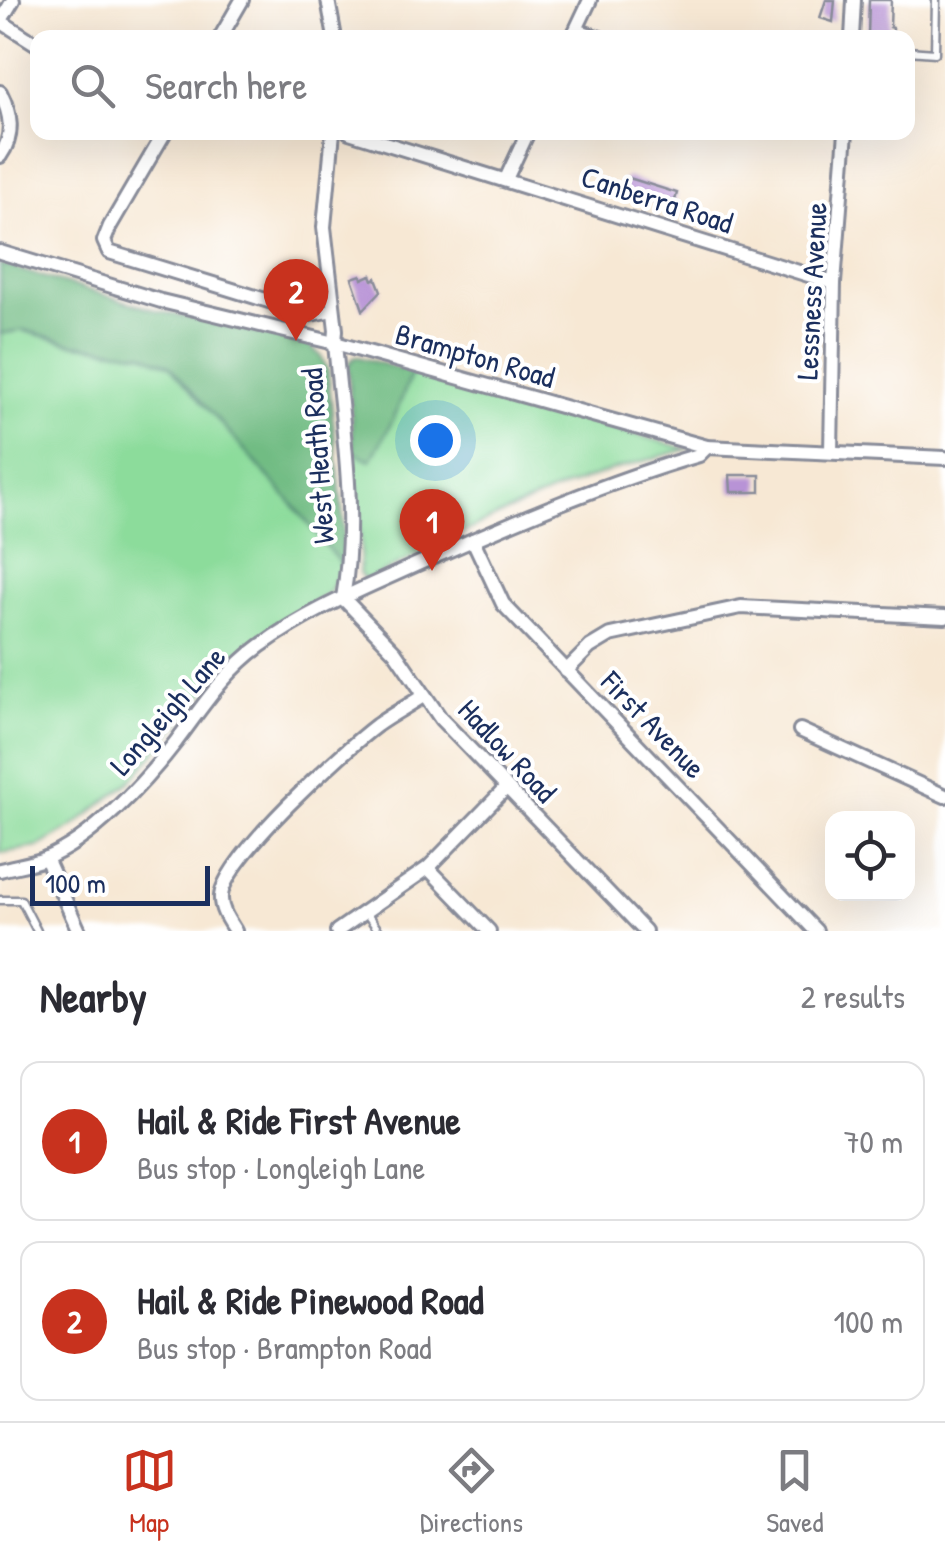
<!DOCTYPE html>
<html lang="en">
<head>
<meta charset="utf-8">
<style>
	:root { --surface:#fff; --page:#f2f2f3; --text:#2b2b33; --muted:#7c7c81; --line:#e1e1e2; --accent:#c8321e }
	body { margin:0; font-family:"Patrick Hand",sans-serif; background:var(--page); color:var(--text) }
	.controls { position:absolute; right:30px; bottom:30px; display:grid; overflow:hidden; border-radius:20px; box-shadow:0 10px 40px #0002 }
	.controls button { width:90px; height:90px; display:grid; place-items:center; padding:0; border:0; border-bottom:2px solid var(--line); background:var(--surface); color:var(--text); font:50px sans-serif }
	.scale { position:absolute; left:30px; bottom:25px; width:180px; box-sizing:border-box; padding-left:10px; border:5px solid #1b2f5e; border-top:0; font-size:28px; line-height:35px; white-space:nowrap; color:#1b2f5e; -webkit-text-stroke:8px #fff; paint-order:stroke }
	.you { position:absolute; left:435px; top:440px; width:35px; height:35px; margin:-25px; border:8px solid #fff; border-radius:50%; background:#1a73e8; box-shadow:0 0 0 15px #1a73e833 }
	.badge { display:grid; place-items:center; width:65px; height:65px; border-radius:50%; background:var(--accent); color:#fff; font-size:32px; font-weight:700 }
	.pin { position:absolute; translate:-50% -82px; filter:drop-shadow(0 2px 5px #0008) }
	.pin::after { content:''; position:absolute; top:52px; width:35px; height:30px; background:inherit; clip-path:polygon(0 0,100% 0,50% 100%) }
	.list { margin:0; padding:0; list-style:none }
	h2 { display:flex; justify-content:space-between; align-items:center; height:130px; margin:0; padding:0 40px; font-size:42px }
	h2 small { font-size:32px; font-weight:400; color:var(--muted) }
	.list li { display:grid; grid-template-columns:65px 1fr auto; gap:30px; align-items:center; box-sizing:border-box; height:160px; margin:0 20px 20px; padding:0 20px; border:2px solid var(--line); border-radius:20px }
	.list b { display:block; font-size:38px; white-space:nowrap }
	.list p { margin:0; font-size:32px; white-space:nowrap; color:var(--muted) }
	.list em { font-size:32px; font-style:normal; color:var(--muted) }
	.icon { flex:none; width:55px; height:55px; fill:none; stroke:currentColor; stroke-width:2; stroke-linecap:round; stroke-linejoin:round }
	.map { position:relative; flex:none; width:945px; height:931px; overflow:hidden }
	.search { position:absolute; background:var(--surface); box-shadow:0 10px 40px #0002; left:30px; right:30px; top:30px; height:110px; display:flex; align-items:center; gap:25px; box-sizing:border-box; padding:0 35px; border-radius:20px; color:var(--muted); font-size:38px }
	.sheet { height:490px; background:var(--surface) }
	nav { display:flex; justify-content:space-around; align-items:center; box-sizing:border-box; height:140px; border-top:2px solid var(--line); background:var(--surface); font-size:28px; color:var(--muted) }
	nav a { display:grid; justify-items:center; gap:5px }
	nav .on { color:var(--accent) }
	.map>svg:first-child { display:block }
	.green { fill:#8cdc9b; stroke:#54867c; stroke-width:2.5 }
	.forest { fill:#71bc83; stroke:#467670; stroke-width:2.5 }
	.building { fill:#b893d6 }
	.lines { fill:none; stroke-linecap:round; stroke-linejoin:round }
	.service-casing { stroke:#898c99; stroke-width:11 }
	.minor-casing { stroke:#898c99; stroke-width:18 }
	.service { stroke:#fff; stroke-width:6 }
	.minor { stroke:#fff; stroke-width:12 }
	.labels { text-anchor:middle; stroke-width:8; stroke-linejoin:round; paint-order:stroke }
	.street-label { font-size:30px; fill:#1b2f5e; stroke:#fff }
</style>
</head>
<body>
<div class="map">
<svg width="945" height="931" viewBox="0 0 945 931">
	<rect width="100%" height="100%" fill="#fff"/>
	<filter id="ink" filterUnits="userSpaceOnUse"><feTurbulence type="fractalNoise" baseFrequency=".01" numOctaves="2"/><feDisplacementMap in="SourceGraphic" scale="20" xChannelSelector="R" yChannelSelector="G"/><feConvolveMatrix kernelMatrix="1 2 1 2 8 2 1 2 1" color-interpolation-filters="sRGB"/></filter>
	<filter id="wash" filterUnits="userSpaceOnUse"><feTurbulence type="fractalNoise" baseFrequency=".0048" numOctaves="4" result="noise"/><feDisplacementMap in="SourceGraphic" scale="40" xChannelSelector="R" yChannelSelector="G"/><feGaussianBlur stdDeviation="2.25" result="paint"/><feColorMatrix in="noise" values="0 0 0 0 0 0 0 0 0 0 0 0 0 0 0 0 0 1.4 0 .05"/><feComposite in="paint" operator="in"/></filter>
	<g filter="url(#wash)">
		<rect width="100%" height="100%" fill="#f7e8d4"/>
		<g class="green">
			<polygon points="16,329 73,344 144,354 169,365 291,502 342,566 330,592 237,655 131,781 74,826 38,847 0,853 0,334"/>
			<path d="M412 372 688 449C658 457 628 465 598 475 518 503 442 543 366 581L359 573 361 547 353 452 371 459 394 418Z"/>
		</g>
		<g class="forest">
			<polygon points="0,264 159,311 308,344 320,355 328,371 344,528 342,566 291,502 169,365 144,354 73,344 24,330 0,334"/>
			<polygon points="356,356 412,372 394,418 371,460 353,452 348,364"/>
		</g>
		<g id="blocks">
			<g class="building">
				<polygon points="826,0 835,0 833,22 820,18"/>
				<polygon points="869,0 891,0 890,27 893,28 893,37 868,37"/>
				<polygon points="626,177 677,193 673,208 621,192"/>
				<polygon points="361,275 362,279 371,275 373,280 376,278 381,291 363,310 352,278"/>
				<polygon points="730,475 760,475 760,492 731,492"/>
			</g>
		</g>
	</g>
	<g filter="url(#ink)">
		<use href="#blocks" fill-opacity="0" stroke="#898c99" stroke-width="2.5"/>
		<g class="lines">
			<defs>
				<g id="service">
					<polyline points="908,51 935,53 936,0"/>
					<polyline points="0,900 21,900 37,931"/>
					<polyline points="366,913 379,931"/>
				</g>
				<g id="minor">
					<polyline points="328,0 335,38"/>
					<polyline points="0,21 38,45"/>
					<polyline points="0,22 13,0"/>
					<polyline points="576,30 600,38"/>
					<polyline points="220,38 242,0"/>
					<polyline points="572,38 590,0"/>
					<polyline points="852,38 854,0"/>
					<path d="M0 92C11 114 15 135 0 156"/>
					<polyline points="165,132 110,226 104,241 109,252 311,314 333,310"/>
					<path d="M333 132 324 227 336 330 335 343C342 427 358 514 343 598"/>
					<polyline points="349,132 834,283"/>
					<polyline points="506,179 528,132"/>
					<polyline points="0,252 161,301 335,343 707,447 945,458"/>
					<polyline points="831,452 834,283 846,132"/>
					<polyline points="473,540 503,604 816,931"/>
					<polyline points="343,598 395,652 441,719 645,931"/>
					<polyline points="566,671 590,647 610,635 741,607 945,617"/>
					<polyline points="800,730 945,796"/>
					<polyline points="46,858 79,931"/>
					<polyline points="428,868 489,931"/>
					<path d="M0 870C14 866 31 864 44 859 92 840 144 783 175 743 201 709 224 672 260 646 309 610 367 587 422 562 513 522 603 483 699 455L707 447"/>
					<path d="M235 931C228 920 220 909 221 896 224 858 344 750 377 725 391 715 408 706 423 696"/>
					<polyline points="337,931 428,868 506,788"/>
				</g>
			</defs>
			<use href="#service" class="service-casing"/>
			<use href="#minor" class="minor-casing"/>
			<use href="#service" class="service"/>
			<use href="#minor" class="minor"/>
		</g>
	</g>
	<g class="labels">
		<g class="street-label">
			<text transform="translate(657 200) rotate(18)" y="10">Canberra Road</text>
			<text transform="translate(812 291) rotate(-87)" y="10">Lessness Avenue</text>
			<text transform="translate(475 356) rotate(16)" y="10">Brampton Road</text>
			<text transform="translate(318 456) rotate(-94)" y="10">West Heath Road</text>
			<text transform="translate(168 711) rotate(-49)" y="10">Longleigh Lane</text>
			<text transform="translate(653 725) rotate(46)" y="10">First Avenue</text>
			<text transform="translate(507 751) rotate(47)" y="10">Hadlow Road</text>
		</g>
	</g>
</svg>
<div class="controls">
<button><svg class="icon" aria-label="locate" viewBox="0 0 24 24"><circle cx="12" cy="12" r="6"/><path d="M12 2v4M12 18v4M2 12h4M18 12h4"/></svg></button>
</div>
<div class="scale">100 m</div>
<div class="you"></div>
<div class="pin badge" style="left:432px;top:571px">1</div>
<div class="pin badge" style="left:296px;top:341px">2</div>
<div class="search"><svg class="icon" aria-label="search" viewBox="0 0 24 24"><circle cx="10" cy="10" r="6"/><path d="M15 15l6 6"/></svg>Search here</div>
</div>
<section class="sheet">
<h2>Nearby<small>2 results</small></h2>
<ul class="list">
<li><span class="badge">1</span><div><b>Hail &amp; Ride First Avenue</b><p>Bus stop · Longleigh Lane</p></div><em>70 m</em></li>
<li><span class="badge">2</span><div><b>Hail &amp; Ride Pinewood Road</b><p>Bus stop · Brampton Road</p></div><em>100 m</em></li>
</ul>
</section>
<nav>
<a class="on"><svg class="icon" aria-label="map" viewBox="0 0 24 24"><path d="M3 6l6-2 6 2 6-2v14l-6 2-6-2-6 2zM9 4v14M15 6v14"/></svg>Map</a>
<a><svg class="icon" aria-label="directions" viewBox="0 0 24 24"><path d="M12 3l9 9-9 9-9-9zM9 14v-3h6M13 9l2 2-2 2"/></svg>Directions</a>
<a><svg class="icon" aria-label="saved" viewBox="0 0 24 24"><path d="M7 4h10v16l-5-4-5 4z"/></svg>Saved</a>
</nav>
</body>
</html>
